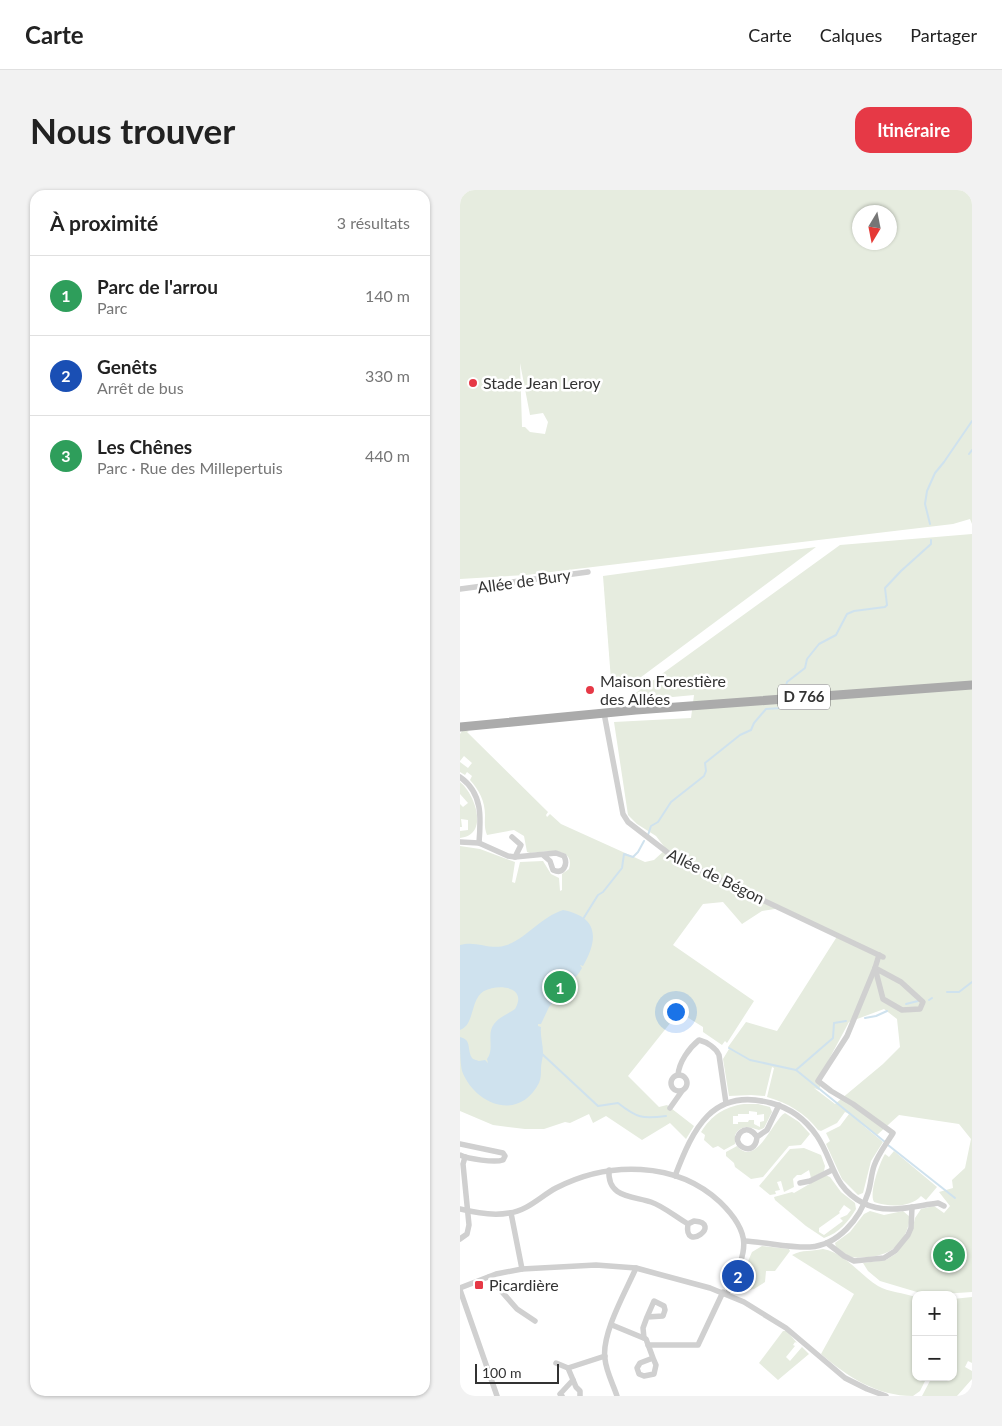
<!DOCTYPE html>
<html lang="fr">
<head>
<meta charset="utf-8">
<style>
	:root { --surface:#fff; --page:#f2f2f2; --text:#222; --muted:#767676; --line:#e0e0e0; --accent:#e63946 }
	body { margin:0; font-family:Lato,sans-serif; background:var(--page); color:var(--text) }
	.controls { position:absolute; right:15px; bottom:15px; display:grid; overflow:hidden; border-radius:10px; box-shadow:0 1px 4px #0004 }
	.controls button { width:45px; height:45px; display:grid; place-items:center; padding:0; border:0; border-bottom:1px solid var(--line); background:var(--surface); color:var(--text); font:25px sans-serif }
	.compass { position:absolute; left:392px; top:15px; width:45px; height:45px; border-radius:50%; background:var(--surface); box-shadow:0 1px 4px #0004; rotate:190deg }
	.scale { position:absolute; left:15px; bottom:12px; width:84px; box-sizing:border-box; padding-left:5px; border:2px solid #333; border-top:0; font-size:14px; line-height:18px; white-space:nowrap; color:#333; -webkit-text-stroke:4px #fff; paint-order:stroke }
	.you { position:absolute; left:215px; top:821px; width:18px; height:18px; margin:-12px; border:4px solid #fff; border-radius:50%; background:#1a73e8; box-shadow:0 0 0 8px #1a73e833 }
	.badge { display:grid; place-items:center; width:32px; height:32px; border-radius:50%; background:var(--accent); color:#fff; font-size:16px; font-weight:700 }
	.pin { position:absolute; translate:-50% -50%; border:2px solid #fff; box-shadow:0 1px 5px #0006 }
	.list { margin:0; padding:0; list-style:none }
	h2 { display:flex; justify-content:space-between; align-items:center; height:65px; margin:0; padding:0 20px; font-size:21px }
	h2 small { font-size:16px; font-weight:400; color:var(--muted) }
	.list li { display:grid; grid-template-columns:32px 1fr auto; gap:15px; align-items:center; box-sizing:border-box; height:80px; padding:0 20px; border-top:1px solid var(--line) }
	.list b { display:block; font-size:19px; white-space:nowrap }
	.list p { margin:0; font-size:16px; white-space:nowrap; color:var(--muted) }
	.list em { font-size:16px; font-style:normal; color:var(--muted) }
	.map { position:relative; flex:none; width:512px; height:1206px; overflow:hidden; border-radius:15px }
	header { display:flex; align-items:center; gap:30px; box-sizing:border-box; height:70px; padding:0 25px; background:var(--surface); border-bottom:1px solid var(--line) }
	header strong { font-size:24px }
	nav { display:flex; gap:28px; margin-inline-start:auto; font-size:18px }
	.intro { display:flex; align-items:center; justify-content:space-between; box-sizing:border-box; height:120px; padding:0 30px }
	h1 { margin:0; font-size:35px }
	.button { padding:12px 22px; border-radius:15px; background:var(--accent); color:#fff; font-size:18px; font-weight:700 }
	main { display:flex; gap:30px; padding:0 30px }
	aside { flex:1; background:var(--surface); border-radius:15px; box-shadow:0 1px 4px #0004 }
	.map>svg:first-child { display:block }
	.green { fill:#e6ecdf; fill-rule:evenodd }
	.water { fill:#cfe2ee }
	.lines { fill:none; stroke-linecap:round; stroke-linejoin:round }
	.stream { stroke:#cfe2ee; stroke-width:2 }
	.minor { stroke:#d0d0d0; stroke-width:5.5 }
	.primary { stroke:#ababab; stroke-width:9 }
	.poi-dot { fill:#e63946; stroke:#fff; stroke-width:2 }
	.labels { text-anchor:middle; stroke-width:5; stroke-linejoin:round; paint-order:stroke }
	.shield { fill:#fff; stroke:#707070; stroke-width:1 }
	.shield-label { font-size:15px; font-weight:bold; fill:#333 }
	.poi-label { font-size:16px; fill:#333; stroke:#fff; text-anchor:start }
	.street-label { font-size:16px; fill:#333; stroke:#fff }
</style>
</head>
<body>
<header>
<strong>Carte</strong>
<nav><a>Carte</a><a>Calques</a><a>Partager</a></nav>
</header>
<div class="intro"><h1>Nous trouver</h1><a class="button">Itinéraire</a></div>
<main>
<aside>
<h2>À proximité<small>3 résultats</small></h2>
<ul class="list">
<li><span class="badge" style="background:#2e9e5b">1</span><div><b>Parc de l'arrou</b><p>Parc</p></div><em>140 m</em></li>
<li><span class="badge" style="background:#1a4fb4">2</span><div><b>Genêts</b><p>Arrêt de bus</p></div><em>330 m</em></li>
<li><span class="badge" style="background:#2e9e5b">3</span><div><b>Les Chênes</b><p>Parc · Rue des Millepertuis</p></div><em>440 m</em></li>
</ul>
</aside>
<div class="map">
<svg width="512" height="1206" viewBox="0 0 512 1206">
	<rect width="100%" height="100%" fill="#fff"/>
	<g class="green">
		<path d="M0 0H512V334L510 329 493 334 66 385 0 389ZM430 22V52H400V22ZM60 173 70 225 83 223 88 232 85 244 70 242 65 237H62Z"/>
		<path d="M512 344V1102L467 1105 420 1091 408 1081 403 1073 426 1070 437 1063 453 1037 455 1028 461 1019 474 1016 484 1023 490 1016 479 1002 493 998 492 990 505 978 511 949 499 934 439 925 417 945 400 933 423 952 411 971 403 1003 398 1005 382 989 366 954 370 951 366 943 380 936 389 924 385 922 377 933 361 941 358 940C345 923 328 913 307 907L314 878 312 877 305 906 291 905 269 906 263 869 269 859 272 860 268 857 286 832 317 841 378 745 321 718 302 721 282 734 263 712 243 714 213 755 294 811 267 853 265 851 262 855 243 842V837L219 822 168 886 199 917 207 915 234 936 226 949 210 933 182 950 146 926 133 933 129 924 110 933 105 932 84 939H65L33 935 0 921V656L20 659 55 672 52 692 55 693 60 672 83 671 91 684 99 688 100 701 102 700V684L109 679C116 655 83 662 70 663L67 662 64 646 54 640 27 645C24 638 25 632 25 625 25 611 19 600 10 590L12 586 7 582 5 585 0 582V572L8 578 12 573 4 566 0 571V544L2 541H9L7 542 88 622 86 625 87 627 90 624 101 634 185 672 194 670 206 659 196 646 177 634 168 625 154 532 231 528 234 505 170 511V507L380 355ZM424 819 437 829 440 857 423 874 375 914 354 898 359 900 367 873 389 832Z"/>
		<polygon points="356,357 165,499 151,490 143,386"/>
		<path d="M0 592C15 604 30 645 0 648V641L8 640V630L1 629 2 637H0V614L3 617 8 613 0 604Z"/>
		<path d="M284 914H298L310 917 312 922 304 938 299 940C289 937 281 934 275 945V954L264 960 258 956 253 958 244 950 245 945 241 942C252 925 264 917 284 914ZM289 921 297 922V925L304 924V931L300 932V937L294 934V930H289L288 932H278V934H273V926H278V924H289Z"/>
		<path d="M325 923 339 932 350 944 341 955 329 956 303 987 291 989 275 977 274 973 266 966V962L277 956C296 979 314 928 325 923Z"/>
		<polygon points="344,958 361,965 365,976 364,981 351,988 349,980 341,985 337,985 333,989 334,997 324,1002 321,991 317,992 320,1000 315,1001 316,1004 310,1005 299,996 330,959"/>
		<path d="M434 961 477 997 466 1010 461 1006C450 1018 429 1017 414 1012 409 1003 419 974 425 964L429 967Z"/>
		<path d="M365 985 370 987 381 1002 395 1013 396 1019C388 1032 379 1043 364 1048L346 1036 315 1010 314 1007 332 1002 334 1003ZM384 1015 391 1020 387 1025 380 1028 383 1031 364 1045 359 1042V1038L380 1023 379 1022Z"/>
		<path d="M410 1021 424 1025 443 1021 450 1027C447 1051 433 1065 409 1067 403 1067 395 1069 389 1066 385 1064 380 1060 376 1057L375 1053 390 1042 404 1024Z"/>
		<polygon points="302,1056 329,1059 330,1061 315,1081 306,1081 305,1092 294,1099 285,1101 277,1097 292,1062"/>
		<path d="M363 1059C385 1063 399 1084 418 1096 428 1102 444 1103 456 1107L455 1185 456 1187H467L460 1201 453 1206C417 1206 388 1187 361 1164L394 1104 332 1065C343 1059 351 1062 363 1059Z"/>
		<polygon points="512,1107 512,1173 508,1171 505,1177 512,1181 512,1189 497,1206 462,1206 472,1187 493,1187 493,1149 495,1147 493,1146 493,1109"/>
		<polygon points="323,1141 327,1141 337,1153 335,1152 333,1155 335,1156 326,1167 330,1171 342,1157 349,1164 318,1190 299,1173"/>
	</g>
	<path class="water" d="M103 720C138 727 139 748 123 776L120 775 122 778 119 783 89 817 81 834H78V836L81 837C80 846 83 854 83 863 83 868 81 873 81 878 81 884 81 888 79 893 59 932 15 915 2 881 0 871 0 857 0 847 13 850 6 861 13 869L19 871 25 870 28 873 27 869C35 859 26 844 34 834 39 827 48 824 55 819 68 797 39 793 24 801 10 809 15 835 0 840V755C17 750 30 761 47 755 68 747 81 727 103 720Z"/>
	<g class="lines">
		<g class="stream">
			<polyline points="509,264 512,260"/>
			<polyline points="470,334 465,314 467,301 475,283 484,272 512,231"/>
			<polyline points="325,500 327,492 345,478 347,469 359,454 376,445 387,424 394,421 425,417 427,415 425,398 441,381 471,354 471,350"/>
			<polyline points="188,645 191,636 198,632 211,612 244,586 246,581 245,573 280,545 291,540 294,533 306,519 322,518"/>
			<polyline points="123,729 138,705 143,702 162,678 164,664 173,667 178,662 184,651"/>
			<polyline points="487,802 499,802 512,792"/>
			<polyline points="469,810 472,808"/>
			<polyline points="446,814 458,811"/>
			<polyline points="405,828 416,826 427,821"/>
			<polyline points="269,858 290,870 336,880 425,952"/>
			<path d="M81 863 138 916 158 913C177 928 182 929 206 926"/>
			<polyline points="336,880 373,848 374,833 386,831"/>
			<polyline points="428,955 495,1008"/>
		</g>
		<g class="minor">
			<polyline points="0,399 128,382"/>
			<polyline points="144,523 163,624 168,632 216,669 423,767"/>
			<path d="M0 587C23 603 21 628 19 653"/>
			<polyline points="52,647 61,655 55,667"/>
			<path d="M0 652 19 653 48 666 55 667 96 663 104 666C108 674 104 685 93 680L90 671 83 665"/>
			<polyline points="415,778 423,809 442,820 460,819 463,812 441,792 415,778 419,765"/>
			<circle cx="219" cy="893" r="8"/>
			<path d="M218 885C219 872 229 858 239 850 247 852 256 858 259 865L266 913"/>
			<polyline points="210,918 222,901"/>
			<path d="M297 947C293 941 287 937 281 942 268 954 295 970 297 947L307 940 319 915"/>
			<path d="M0 954 43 963 45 966 43 970C35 973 8 969 0 965"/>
			<path d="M149 980C147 1008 173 1006 191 1012 203 1016 216 1027 228 1034 223 1064 264 1033 234 1031L228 1034"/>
			<path d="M215 986C233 939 252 897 311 913 330 918 346 930 357 946 374 971 372 997 403 1013 426 1025 454 1016 478 1013L484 1016"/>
			<polyline points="340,993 350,991 372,980"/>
			<path d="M0 1019C16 1023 33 1026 49 1023 67 1021 81 1006 96 998 148 971 216 971 260 1012 296 1047 285 1063 267 1104"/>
			<polyline points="51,1023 62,1079"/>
			<polyline points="0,1049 7,1044 9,1035 3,974 5,967"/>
			<path d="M285 1051C305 1052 331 1058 350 1057 378 1055 400 1029 408 1003 411 994 411 985 414 976 418 964 427 953 433 943L393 914 371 901 358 891 387 846 415 778"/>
			<polyline points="367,1053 384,1066 394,1071 424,1068 435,1061 448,1045 451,1038 452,1017"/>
			<polyline points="29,1087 57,1119 75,1131"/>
			<polyline points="0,1098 36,1084 62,1079 136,1075 176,1078 250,1098 284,1112 326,1138 385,1188 407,1199 426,1206"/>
			<polyline points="0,1100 37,1206"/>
			<polyline points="152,1135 186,1149 193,1168 180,1173 177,1178 179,1184 184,1186 194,1184 196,1175 193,1168"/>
			<polyline points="184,1148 183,1138 187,1127 203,1126 205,1120 204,1116 194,1111 187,1127"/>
			<polyline points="188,1155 238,1155 263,1102"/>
			<polyline points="96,1173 108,1178"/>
			<polyline points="102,1206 100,1204 113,1190"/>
			<polyline points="120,1206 120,1201 116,1197 108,1178 145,1166"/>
			<path d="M157 1206C153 1194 146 1181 145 1169 141 1144 166 1101 176 1078"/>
		</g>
		<polyline class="primary" points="0,537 176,520 512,495"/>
	</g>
	<g class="poi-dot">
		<circle cx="13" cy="193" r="5"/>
		<circle cx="130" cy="500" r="5"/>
		<rect x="14" y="1090" width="10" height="10" rx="2.5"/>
	</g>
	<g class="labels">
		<rect class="shield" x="318" y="494.5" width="52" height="25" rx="4"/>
		<g class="shield-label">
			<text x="344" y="512">D 766</text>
		</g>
		<g class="poi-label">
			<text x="23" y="199">Stade Jean Leroy</text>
			<text x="140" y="497">Maison Forestière<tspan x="140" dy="18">des Allées</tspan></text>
			<text x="29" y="1101">Picardière</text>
		</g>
		<g class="street-label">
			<text transform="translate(64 391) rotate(-8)" y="6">Allée de Bury</text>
			<text transform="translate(256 686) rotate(26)" y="6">Allée de Bégon</text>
		</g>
	</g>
</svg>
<div class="controls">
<button>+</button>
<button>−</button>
</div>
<svg class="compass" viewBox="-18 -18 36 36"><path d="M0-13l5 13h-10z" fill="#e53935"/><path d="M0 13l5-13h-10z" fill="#767676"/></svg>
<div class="scale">100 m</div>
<div class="you"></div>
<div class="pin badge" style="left:100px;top:797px;background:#2e9e5b">1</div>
<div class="pin badge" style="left:278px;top:1086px;background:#1a4fb4">2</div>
<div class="pin badge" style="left:489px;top:1065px;background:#2e9e5b">3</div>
</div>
</main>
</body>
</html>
